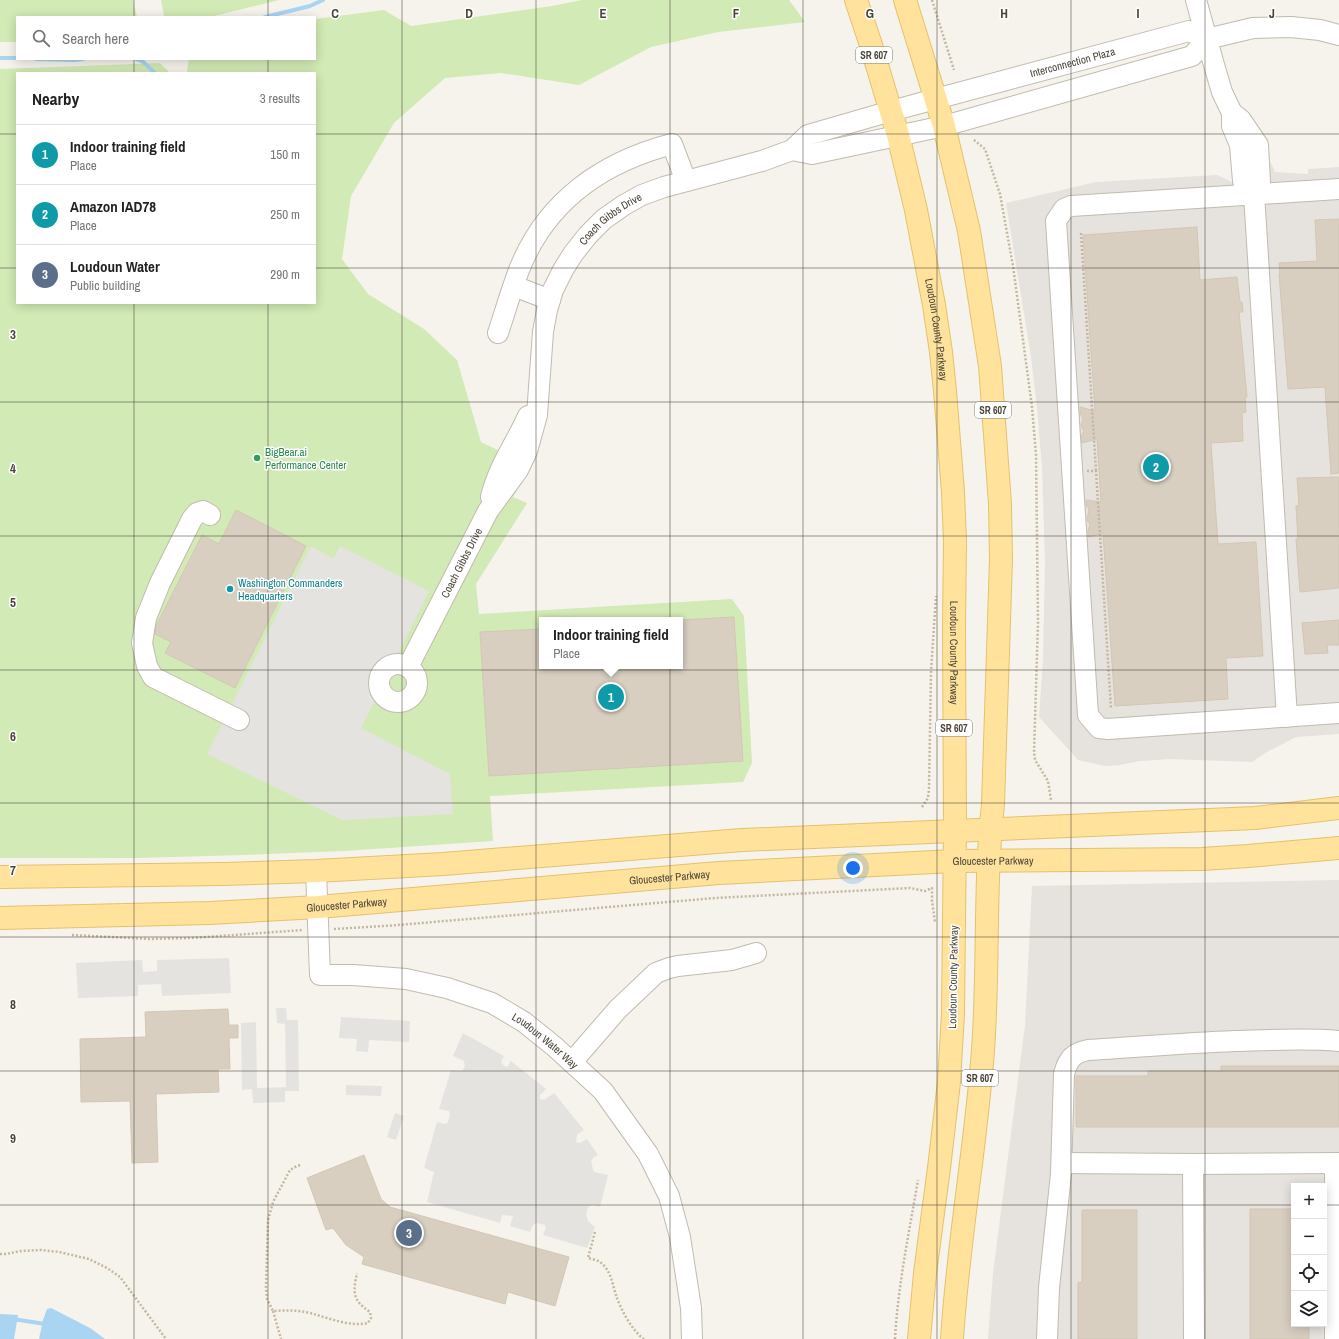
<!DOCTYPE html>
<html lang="en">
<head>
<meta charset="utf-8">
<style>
	:root { --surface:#fff; --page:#f2f2f2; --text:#222; --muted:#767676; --line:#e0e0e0; --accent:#0b8043 }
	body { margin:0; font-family:"Archivo Narrow",sans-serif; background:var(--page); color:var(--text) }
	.controls { position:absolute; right:12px; bottom:12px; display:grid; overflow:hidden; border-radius:0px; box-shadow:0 2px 10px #0003 }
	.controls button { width:36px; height:36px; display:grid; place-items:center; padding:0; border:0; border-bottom:1px solid var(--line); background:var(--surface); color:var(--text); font:20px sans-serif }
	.you { position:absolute; left:853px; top:868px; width:14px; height:14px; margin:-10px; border:3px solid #fff; border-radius:50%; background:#1a73e8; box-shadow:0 0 0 6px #1a73e833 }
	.badge { display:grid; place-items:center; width:26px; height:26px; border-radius:50%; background:var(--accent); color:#fff; font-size:13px; font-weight:700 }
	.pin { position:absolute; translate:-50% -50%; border:2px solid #fff; box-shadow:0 1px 4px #0006 }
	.popup { position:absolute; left:539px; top:617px; width:144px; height:52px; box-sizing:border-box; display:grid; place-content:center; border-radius:0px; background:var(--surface); filter:drop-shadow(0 1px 3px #0005); font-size:13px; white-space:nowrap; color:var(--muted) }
	.popup b { font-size:15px; color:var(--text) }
	.popup::after { content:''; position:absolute; left:50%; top:100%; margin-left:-8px; border:8px solid transparent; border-top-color:var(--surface) }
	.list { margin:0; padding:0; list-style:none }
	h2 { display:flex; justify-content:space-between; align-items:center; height:52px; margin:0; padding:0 16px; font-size:17px }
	h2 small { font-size:13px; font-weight:400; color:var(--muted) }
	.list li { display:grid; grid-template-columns:26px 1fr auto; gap:12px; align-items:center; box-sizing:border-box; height:60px; padding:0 16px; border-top:1px solid var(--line) }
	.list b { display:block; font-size:15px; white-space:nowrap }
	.list p { margin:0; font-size:13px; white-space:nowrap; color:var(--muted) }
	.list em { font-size:13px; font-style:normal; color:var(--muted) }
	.icon { flex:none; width:22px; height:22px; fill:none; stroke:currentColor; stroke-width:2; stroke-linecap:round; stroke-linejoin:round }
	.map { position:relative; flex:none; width:1339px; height:1339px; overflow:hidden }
	.search { position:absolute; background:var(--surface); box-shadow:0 2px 10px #0003; left:16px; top:16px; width:300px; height:44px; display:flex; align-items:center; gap:10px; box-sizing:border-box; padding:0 14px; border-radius:0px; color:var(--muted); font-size:15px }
	.panel { position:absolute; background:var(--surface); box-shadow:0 2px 10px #0003; left:16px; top:72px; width:300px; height:232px; border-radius:0px }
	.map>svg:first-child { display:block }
	.industrial { fill:#e6e2dd; fill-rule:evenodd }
	.green { fill:#d2eab5; fill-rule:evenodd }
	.parking { fill:#e5e3e0 }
	.water { fill:#a9d4f2 }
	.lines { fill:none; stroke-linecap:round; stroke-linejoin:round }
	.stream { stroke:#a9d4f2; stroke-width:4 }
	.building { fill:#d8cfc1; stroke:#d3c7b4 }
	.minor-casing { stroke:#c2bbae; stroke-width:22 }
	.major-casing { stroke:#e6c16a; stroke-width:24 }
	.path { stroke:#c4b79f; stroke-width:2.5; stroke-dasharray:2 2; stroke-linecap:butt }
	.minor { stroke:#fff; stroke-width:20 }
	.major { stroke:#ffe39c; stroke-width:22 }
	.grid { fill:none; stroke:#4b4439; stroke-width:1; stroke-opacity:0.55 }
	.leisure-dot { fill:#2e9e5b; stroke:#fff; stroke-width:1.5 }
	.culture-dot { fill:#0f9aa8; stroke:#fff; stroke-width:1.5 }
	.labels { text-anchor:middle; stroke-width:3; stroke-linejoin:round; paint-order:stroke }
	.shield { fill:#fff; stroke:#817c74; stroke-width:1 }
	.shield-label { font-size:10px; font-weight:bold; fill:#4b4439 }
	.street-label { font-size:11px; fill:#4b4439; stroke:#fff }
	.leisure-label { font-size:11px; fill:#27864d; stroke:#fff; text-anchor:start }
	.culture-label { font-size:11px; fill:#0d838f; stroke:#fff; text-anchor:start }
	.grid-label { font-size:13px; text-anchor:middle; font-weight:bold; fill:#4b4439; stroke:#fff; stroke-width:3; stroke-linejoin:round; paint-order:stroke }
</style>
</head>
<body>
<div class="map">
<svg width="1339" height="1339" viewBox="0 0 1339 1339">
	<rect width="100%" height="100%" fill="#f6f3ec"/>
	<g class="industrial">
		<polygon points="1266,145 1270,161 1275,172 1308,174 1308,169 1339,167 1339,734 1296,737 1267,752 1252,762 1171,759 1140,761 1120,765 1105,766 1078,760 1039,717 1043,659 1045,562 1042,467 1037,408 1031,357 1006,203 1096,182 1217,175 1232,182 1249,181"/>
		<path d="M1339 880V1339H988L993 1273 1025 1025 1032 886ZM1294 1186H1324V1324H1294Z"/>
	</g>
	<g class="green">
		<polygon points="0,0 133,0 137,17 17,17 17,42 0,42"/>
		<polygon points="161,0 279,0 210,17 165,17 164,16"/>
		<path d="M582 0H789L805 22 718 32 651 47 579 85 501 73 445 78 394 123 351 196 342 259 368 294 424 329 457 360 481 442 532 466 513 497 527 503 476 584 479 614 732 599 744 616 752 763 743 782 490 796 493 841 344 851 243 855 138 858H0V69L160 63 170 73H17V303H315V73H188L187 71 189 59H315V19L384 10 411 26 552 6ZM542 620H680V666H542Z"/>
	</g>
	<g class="parking">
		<polygon points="1339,174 1339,205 1316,207 1316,200 1328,175"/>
		<polygon points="1187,183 1191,215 1112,220 1109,188"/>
		<polygon points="311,546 333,559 340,546 429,591 361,728 450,774 453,814 342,820 207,754"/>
		<polygon points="229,958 231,993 162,996 161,984 138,985 138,996 78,998 76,963 142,960 143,972 157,971 157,960"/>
		<polygon points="276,1008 286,1008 287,1020 298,1020 299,1091 285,1091 285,1102 253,1103 252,1089 242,1090 241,1023 256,1022 257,1088 286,1087 285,1024 277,1023"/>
		<polygon points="341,1017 410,1021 409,1042 369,1040 368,1052 356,1051 357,1039 339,1038"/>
		<polygon points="463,1033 504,1056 501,1062 504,1066 507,1067 511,1061 546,1089 540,1095 540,1099 544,1100 554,1093 584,1130 577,1135 576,1142 580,1143 587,1139 598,1155 593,1158 591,1162 594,1172 608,1175 600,1207 592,1205 588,1207 586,1214 588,1221 595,1227 587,1248 543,1235 546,1227 545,1225 537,1223 533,1225 530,1232 510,1226 513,1216 502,1215 500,1223 427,1202 434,1172 424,1168 437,1122 445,1124 448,1122 450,1114 449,1111 439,1109 451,1070 462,1071 465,1066 464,1061 453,1056"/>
		<polygon points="346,1085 382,1086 381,1096 346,1095"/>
		<polygon points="395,1113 404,1116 396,1140 387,1137"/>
	</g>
	<g class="water">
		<polygon points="51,1308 90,1328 105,1339 39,1339 43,1320 47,1309"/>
		<polygon points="0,1314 18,1315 14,1339 0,1339"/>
	</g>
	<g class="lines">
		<g class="stream">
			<polyline points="265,17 310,6 323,0"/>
			<polyline points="0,58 17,58"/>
			<polyline points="36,59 74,60 83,59"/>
			<polyline points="136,59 142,61 155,73"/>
			<polyline points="13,1319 45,1324 47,1326"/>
		</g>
	</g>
	<g class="building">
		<polygon points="1339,219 1339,473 1331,474 1325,387 1288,389 1279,274 1280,274 1279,263 1317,261 1315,220"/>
		<polygon points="1197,227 1200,280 1237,277 1240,302 1242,302 1243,312 1239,312 1247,397 1245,397 1246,412 1242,413 1243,441 1211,443 1218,544 1256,542 1263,656 1226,658 1228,699 1115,706 1103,533 1088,537 1088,531 1090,524 1087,520 1089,509 1086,505 1086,500 1101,502 1097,439 1082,443 1081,437 1084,431 1081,426 1083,418 1080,414 1080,407 1095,411 1083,235"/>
		<polygon points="1339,477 1339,588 1300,592 1296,539 1298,539 1296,506 1299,506 1297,478"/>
		<polygon points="236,510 306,546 235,688 165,653 171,642 155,634 156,626 202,535 219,544"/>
		<polygon points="734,617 743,761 489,776 480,632 542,629 542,666 680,666 680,620"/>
		<polygon points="1339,620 1339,645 1327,645 1328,653 1305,654 1302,623"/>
		<polygon points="228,1009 229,1025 238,1025 238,1038 229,1038 230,1069 218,1069 219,1092 156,1094 158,1162 132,1163 130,1101 81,1102 80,1039 146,1037 145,1012"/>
		<polygon points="1221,1066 1339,1066 1339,1127 1076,1127 1076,1076 1148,1076 1148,1071 1221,1071"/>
		<polygon points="364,1155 381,1199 390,1207 569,1257 555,1306 508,1292 505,1304 362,1264 364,1257 346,1245 333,1228 326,1230 307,1178"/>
		<polygon points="1250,1209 1294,1209 1294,1324 1309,1324 1309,1339 1250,1339"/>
		<polygon points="1082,1210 1137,1210 1137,1339 1078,1339 1078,1282 1082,1283"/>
	</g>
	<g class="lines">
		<defs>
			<g id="minor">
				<polyline points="1196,0 1214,65 1222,92 1232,113 1232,126 1240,145 1243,181 1254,194"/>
				<polyline points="1232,113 1241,120 1258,145 1260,182 1254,194 1287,717"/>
				<polyline points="792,150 812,154 944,126 1192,56 1207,39 1253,28 1291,27 1320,30 1339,35"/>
				<polyline points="1339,189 1071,206 1064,209 1056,221 1088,715 1099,728 1108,729 1339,713"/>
				<polyline points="514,286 550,300"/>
				<path d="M498 333C505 312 511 291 519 270 546 201 603 162 672 144L686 181"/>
				<path d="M491 497C498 467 516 443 528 416"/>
				<polyline points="210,515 203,511 197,513 192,519 160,583 146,618 142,643 147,666 153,677 239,720"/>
				<circle cx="398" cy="683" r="19"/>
				<path id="s1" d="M408 667 488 511 518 470 527 451 537 415 543 332 547 310 553 290 563 270 573 254 588 235 604 219 624 205 642 195 664 187 762 161 792 150 808 135 891 111 1189 31 1207 39"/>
				<path id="s2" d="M316 871 320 975H353L406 979 447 988 492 1003 524 1022 555 1047 603 1091 648 1154 669 1196 680 1237 691 1308 692 1339"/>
				<polyline points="572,1062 618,1009 656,973 669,968 678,966 732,960 756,953"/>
				<polyline points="1062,1163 1193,1164 1339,1163"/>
				<polyline points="1335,1163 1335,1339"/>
				<polyline points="1193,1164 1194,1339"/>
				<path d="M1047 1339 1049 1288 1061 1174 1064 1074C1068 1059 1073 1053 1088 1050 1137 1047 1186 1043 1235 1041 1269 1040 1305 1038 1339 1041"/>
			</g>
			<g id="major">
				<path id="s3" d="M856 0 870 42 898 135 916 210 934 305 941 352 945 391 953 492 955 541 954 627 955 830 953 1014 949 1082 939 1168 925 1273 919 1339"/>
				<path d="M905 0 944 126 969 231 990 366 1000 504 1001 560 993 804C984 886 989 968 983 1050 976 1146 958 1242 952 1339"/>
				<polyline points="0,877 224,874 316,871 443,864 742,840 1255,818 1339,808"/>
				<path id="s4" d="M0 918 210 913 318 907 719 873 954 861 1202 859 1248 856 1339 848"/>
			</g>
		</defs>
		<use href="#minor" class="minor-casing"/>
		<use href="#major" class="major-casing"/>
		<g class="path">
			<polyline points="932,0 954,70"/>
			<polyline points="974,140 985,149 1000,194 1013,266 1032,407 1036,455 1038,622 1034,752 1035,760 1048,781 1051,800"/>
			<polyline points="1081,233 1096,471"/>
			<polyline points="1087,471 1096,471 1111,709"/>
			<polyline points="922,807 928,798 929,789 931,671 936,596"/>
			<polyline points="334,929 398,925 715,898 910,888 925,891 932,888 932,901 935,922"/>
			<polyline points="72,935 150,939 192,938 303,930"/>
			<path d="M300 1165 295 1167 290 1170 273 1202 268 1220 266 1287 267 1299 273 1311C286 1310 297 1310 310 1313 329 1318 349 1327 368 1323L371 1318 370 1312C352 1300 353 1292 357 1273"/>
			<path d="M595 1232 588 1258C592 1259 597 1260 600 1262 611 1270 612 1283 616 1295 620 1308 632 1331 644 1339"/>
			<polyline points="0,1254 6,1254 21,1251 41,1250 59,1252 89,1259 107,1268 120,1277 166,1339"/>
			<polyline points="273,1311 281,1339"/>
			<path d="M895 1339C898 1285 909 1233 918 1180"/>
		</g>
		<use href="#minor" class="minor"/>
		<use href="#major" class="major"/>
	</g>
	<path class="grid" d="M134 0V17M268 0V17M402 0V1339M536 0V1339M670 0V1339M803 0V1339M937 0V1339M1071 0V1339M1205 0V1339M134 59V73M268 59V73M0 134H17M315 134H1339M0 268H17M315 268H1339M134 303V1339M268 303V1339M0 402H1339M0 536H1339M0 670H1339M0 803H1339M0 937H1339M0 1071H1339M0 1205H1294M1324 1205H1339"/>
	<circle class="leisure-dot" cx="257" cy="458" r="4"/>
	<circle class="culture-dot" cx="230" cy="589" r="4"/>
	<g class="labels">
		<g class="shield">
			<rect x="856" y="47" width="36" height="16" rx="3"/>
			<rect x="975" y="402" width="36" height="16" rx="3"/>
			<rect x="936" y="720" width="36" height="16" rx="3"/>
			<rect x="962" y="1070" width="36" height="16" rx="3"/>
		</g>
		<g class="shield-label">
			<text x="874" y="59">SR 607</text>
			<text x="993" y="414">SR 607</text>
			<text x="954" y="732">SR 607</text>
			<text x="980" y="1082">SR 607</text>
		</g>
		<g class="street-label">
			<text dy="4" stroke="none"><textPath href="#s1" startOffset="997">Interconnection Plaza</textPath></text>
			<text dy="4" stroke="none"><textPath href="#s1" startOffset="504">Coach Gibbs Drive</textPath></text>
			<text dy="4" stroke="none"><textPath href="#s3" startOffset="340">Loudoun County Parkway</textPath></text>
			<text dy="4" stroke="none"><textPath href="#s1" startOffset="117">Coach Gibbs Drive</textPath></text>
			<text dy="4" stroke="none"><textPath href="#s3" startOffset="664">Loudoun County Parkway</textPath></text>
			<text dy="4" stroke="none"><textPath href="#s4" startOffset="995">Gloucester Parkway</textPath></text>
			<text dy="4" stroke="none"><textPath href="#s4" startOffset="671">Gloucester Parkway</textPath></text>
			<text dy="4" stroke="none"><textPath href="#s4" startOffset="347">Gloucester Parkway</textPath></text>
			<text transform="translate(953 977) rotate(-89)" y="4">Loudoun County Parkway</text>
			<text dy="4" stroke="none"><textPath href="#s2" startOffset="345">Loudoun Water Way</textPath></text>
		</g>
		<g class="leisure-label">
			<text x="265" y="456">BigBear.ai<tspan x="265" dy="13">Performance Center</tspan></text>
		</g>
		<g class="culture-label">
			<text x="238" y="587">Washington Commanders<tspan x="238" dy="13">Headquarters</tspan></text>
		</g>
	</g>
	<g class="grid-label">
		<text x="335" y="18">C</text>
		<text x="469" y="18">D</text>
		<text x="603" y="18">E</text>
		<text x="736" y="18">F</text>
		<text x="870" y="18">G</text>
		<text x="1004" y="18">H</text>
		<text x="1138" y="18">I</text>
		<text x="1272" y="18">J</text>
		<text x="13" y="339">3</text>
		<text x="13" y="473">4</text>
		<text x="13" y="607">5</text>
		<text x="13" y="741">6</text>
		<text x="13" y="875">7</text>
		<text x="13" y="1009">8</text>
		<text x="13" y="1143">9</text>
	</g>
</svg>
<div class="controls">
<button>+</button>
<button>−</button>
<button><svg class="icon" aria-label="locate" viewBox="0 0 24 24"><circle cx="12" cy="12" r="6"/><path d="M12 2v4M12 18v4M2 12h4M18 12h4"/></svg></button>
<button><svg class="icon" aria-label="layers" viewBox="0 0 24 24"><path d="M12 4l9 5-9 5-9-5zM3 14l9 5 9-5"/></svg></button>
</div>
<div class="you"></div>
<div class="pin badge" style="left:611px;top:697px;background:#0f9aa8">1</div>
<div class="popup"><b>Indoor training field</b>Place</div>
<div class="pin badge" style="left:1156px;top:467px;background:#0f9aa8">2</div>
<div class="pin badge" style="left:409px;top:1233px;background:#5c6f8a">3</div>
<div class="search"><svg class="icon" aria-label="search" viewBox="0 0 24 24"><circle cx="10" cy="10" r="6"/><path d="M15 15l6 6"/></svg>Search here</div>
<section class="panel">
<h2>Nearby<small>3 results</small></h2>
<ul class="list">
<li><span class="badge" style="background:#0f9aa8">1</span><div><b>Indoor training field</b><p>Place</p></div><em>150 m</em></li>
<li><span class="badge" style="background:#0f9aa8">2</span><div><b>Amazon IAD78</b><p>Place</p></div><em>250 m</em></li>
<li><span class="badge" style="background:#5c6f8a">3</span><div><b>Loudoun Water</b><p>Public building</p></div><em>290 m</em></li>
</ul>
</section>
</div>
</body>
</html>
